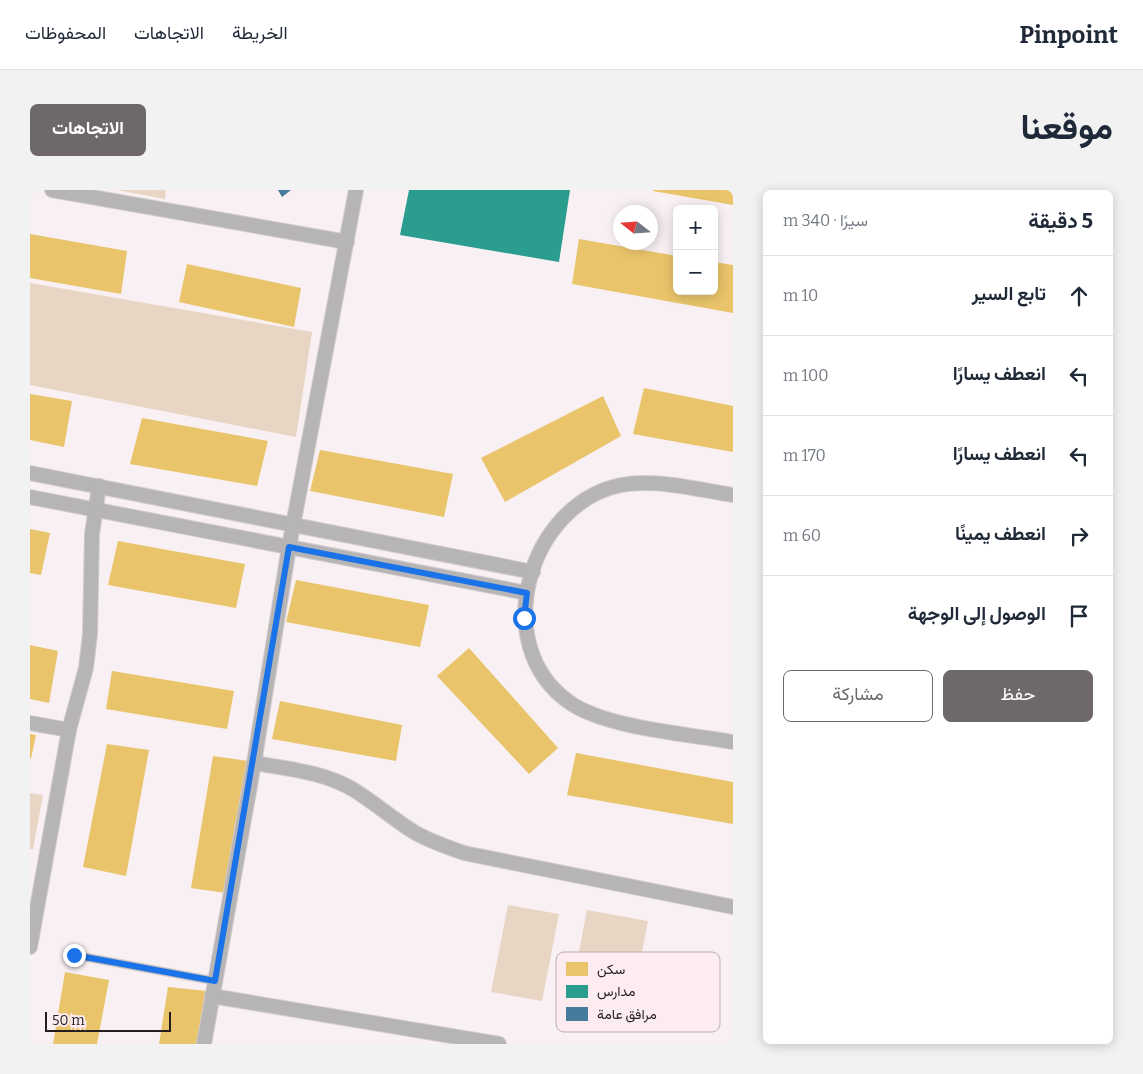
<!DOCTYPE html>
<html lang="ar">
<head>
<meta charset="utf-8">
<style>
	:root { --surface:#fff; --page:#f2f2f3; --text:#1f2937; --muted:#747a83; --line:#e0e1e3; --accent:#6e6869 }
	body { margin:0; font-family:Bitter,Vazirmatn,serif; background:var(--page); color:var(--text); direction:rtl }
	.controls { position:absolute; right:15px; top:15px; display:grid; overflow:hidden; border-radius:8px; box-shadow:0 2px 12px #0003 }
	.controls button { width:45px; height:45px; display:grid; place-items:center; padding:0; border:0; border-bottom:1px solid var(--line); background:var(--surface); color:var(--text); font:25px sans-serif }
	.compass { position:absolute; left:583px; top:15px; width:45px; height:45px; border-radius:50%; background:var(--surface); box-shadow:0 2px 12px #0003; rotate:287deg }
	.scale { position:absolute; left:15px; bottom:12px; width:126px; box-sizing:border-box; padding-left:5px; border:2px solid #241e1f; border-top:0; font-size:14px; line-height:18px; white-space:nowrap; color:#241e1f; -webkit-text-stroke:4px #fcecf0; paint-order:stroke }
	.stop { position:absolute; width:15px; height:15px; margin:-11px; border:4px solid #1a73e8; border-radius:50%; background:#fff }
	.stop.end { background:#1a73e8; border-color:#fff; box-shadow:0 1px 5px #0008 }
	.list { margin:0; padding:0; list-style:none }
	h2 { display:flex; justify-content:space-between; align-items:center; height:65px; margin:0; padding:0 20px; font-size:21px }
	h2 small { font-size:16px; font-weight:400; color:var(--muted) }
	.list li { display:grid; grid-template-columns:32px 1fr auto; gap:15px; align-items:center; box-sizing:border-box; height:80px; padding:0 20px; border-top:1px solid var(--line) }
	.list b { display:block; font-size:19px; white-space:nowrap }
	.list em { font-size:16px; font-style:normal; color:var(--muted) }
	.actions { display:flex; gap:10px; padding:15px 20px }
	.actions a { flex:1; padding:11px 0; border:1px solid var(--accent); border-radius:8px; text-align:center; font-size:18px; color:var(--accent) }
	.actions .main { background:var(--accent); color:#fff }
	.icon { flex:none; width:28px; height:28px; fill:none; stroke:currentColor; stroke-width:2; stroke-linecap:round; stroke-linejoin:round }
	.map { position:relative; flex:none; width:703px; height:854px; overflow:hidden; direction:ltr; border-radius:8px }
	header { display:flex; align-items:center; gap:30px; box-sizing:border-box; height:70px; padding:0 25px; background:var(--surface); border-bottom:1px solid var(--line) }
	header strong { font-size:24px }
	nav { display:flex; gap:28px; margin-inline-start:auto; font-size:18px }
	.intro { display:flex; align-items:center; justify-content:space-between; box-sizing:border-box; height:120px; padding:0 30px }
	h1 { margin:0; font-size:35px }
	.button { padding:12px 22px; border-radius:8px; background:var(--accent); color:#fff; font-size:18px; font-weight:700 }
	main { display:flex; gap:30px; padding:0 30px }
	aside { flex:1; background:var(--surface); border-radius:8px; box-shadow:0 2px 12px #0003 }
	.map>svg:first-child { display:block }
	.green { fill:#e8d5c4 }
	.homes { fill:#e9c46a }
	.schools { fill:#2a9d8f }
	.public { fill:#457b9d }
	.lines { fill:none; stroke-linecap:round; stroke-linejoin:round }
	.lane-casing { stroke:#d1cbcd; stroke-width:9 }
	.street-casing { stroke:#d1cbcd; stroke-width:16 }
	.lane { stroke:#b6b4b5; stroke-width:7 }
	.street { stroke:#b6b4b5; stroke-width:14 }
	.route { stroke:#1a73e8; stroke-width:6 }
	.key { fill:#fcecf0; stroke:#bbaeb1; stroke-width:1 }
	.key-label { font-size:14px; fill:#241e1f }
</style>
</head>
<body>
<header>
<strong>Pinpoint</strong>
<nav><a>الخريطة</a><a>الاتجاهات</a><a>المحفوظات</a></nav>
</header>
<div class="intro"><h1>موقعنا</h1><a class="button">الاتجاهات</a></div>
<main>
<aside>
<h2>5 دقيقة<small>سيرًا · 340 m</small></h2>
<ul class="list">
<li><svg class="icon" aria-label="ahead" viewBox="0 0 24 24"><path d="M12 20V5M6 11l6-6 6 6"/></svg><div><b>تابع السير</b></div><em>10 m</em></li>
<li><svg class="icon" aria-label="left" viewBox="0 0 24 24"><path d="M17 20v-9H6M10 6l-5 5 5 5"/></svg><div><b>انعطف يسارًا</b></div><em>100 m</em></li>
<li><svg class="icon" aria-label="left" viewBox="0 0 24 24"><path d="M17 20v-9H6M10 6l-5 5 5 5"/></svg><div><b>انعطف يسارًا</b></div><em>170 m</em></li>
<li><svg class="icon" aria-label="right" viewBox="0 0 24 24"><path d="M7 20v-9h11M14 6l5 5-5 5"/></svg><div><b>انعطف يمينًا</b></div><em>60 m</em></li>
<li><svg class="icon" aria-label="arrive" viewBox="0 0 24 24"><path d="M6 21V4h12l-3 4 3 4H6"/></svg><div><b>الوصول إلى الوجهة</b></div></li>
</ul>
<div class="actions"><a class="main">حفظ</a><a>مشاركة</a></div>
</aside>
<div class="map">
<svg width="703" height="854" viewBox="0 0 703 854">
	<rect width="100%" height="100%" fill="#f8f0f2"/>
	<g class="green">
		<polygon points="87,0 136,0 135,9"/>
		<polygon points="0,93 282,142 266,247 0,195"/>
		<polygon points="0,603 13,605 3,659 0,659"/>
		<polygon points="478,715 529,724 512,811 461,802"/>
		<polygon points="557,720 618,731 598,836 537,824"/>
	</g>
	<g class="homes">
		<polygon points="623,0 703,0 703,15 623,1"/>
		<polygon points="0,44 97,61 91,104 0,88"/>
		<polygon points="549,49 647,66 647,101 684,101 684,72 703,75 703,123 542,94"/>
		<polygon points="157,74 271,98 264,137 149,112"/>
		<polygon points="614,198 703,216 703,262 603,244"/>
		<polygon points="0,204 42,211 34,257 0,250"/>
		<polygon points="573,206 591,246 475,312 451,268"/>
		<polygon points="112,228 238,251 227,296 100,274"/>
		<polygon points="290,260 423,284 414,327 280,301"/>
		<polygon points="0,339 20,343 11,385 0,383"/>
		<polygon points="88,351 215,374 206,418 78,395"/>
		<polygon points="266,390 399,415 390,457 256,432"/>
		<polygon points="0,455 28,461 19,513 0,509"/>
		<polygon points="439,458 528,558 499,584 407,486"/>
		<polygon points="82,481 204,501 197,539 76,519"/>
		<polygon points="250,511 372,535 366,571 242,549"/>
		<polygon points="0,544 6,545 1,569 0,569"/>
		<polygon points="77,554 119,560 96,686 53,677"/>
		<polygon points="546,563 703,592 703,634 537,605"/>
		<polygon points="183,566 218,571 196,703 161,698"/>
		<polygon points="35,782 79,790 67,854 23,854"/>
		<polygon points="138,797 177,801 169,854 129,854"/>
	</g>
	<polygon class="schools" points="379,0 540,0 529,72 370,45"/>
	<polygon class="public" points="248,0 261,0 252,7"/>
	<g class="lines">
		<defs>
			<polyline id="lane" points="44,765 185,791"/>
			<g id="street">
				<polyline points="22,0 317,52"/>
				<polyline points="0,283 503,382"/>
				<path d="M703 305C667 300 627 288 591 295 498 314 458 455 539 512 575 538 658 544 703 552"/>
				<polyline points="0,307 497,403"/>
				<polyline points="0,533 39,540"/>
				<path d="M224 573C258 579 294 582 324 600 345 613 363 629 384 642 399 651 417 657 434 663L703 717"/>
				<polyline points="0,757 39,540 56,478 60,444 62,344 69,296"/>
				<polyline points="182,806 469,854"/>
				<polyline points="174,854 224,573 259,357 326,0"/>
			</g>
		</defs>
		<use href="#lane" class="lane-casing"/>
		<use href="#street" class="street-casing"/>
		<use href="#lane" class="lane"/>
		<use href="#street" class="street"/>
	</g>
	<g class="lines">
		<polyline class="route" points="44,765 185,791 259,357 497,403 494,428"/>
	</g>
	<rect x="526" y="762" width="164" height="80" rx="8" class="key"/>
	<rect x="536" y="772" width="22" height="14" fill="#e9c46a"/>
	<rect x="536" y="795" width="22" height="13" fill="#2a9d8f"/>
	<rect x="536" y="817" width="22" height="14" fill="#457b9d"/>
	<g class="key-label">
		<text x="567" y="784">سكن</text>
		<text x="567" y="806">مدارس</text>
		<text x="567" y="829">مرافق عامة</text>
	</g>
</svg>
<div class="controls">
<button>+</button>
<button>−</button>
</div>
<svg class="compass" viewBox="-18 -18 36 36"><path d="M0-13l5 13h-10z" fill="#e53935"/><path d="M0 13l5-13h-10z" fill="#747a83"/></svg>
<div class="scale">50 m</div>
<div class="stop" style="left:494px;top:428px"></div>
<div class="stop end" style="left:44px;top:765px"></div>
</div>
</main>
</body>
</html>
